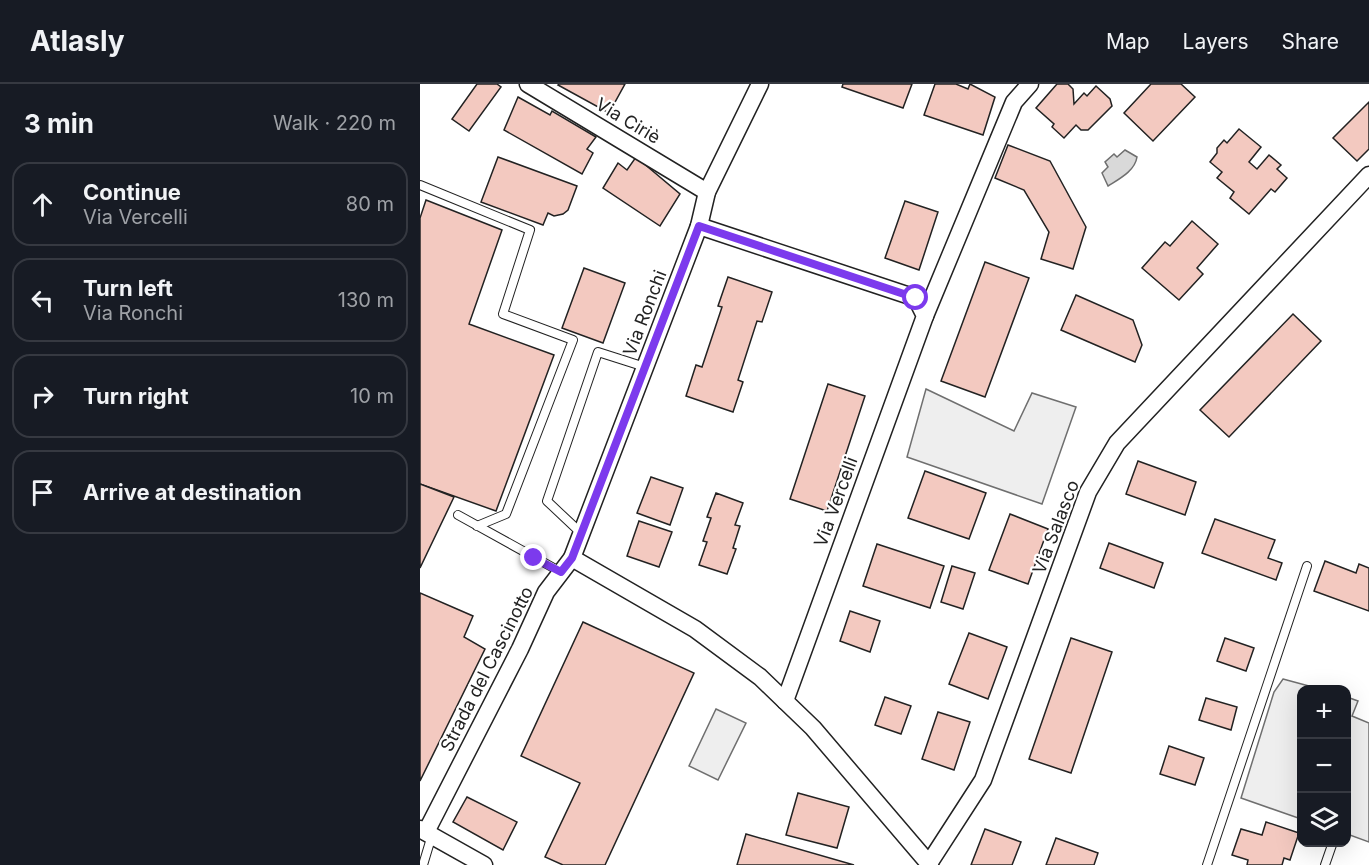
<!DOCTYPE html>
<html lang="en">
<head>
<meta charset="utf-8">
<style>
	:root { --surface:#171b24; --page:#242831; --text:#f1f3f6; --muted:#9ea1a6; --line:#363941 }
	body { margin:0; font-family:Inter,sans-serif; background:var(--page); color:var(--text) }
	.controls { position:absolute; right:18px; bottom:18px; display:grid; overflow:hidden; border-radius:12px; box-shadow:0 6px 24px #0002 }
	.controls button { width:54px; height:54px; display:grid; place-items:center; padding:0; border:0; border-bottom:2px solid var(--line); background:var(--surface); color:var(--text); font:30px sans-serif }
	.stop { position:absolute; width:18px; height:18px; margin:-14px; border:4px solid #7c3aed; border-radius:50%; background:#fff }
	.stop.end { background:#7c3aed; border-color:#fff; box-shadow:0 2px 6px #0008 }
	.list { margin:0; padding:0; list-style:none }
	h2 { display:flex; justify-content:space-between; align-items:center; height:78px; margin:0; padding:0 24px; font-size:26px }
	h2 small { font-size:20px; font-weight:400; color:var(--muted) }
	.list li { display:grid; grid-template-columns:39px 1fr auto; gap:18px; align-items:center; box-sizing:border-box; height:84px; margin:0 12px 12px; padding:0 12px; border:2px solid var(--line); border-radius:18px }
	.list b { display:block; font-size:22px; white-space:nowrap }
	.list p { margin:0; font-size:20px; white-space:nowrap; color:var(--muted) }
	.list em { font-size:20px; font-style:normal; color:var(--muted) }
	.icon { flex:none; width:33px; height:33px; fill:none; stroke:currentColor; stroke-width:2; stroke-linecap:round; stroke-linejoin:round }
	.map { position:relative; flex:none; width:949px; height:781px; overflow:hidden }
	header { display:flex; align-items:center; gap:36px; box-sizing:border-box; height:84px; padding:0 30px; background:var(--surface); border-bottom:2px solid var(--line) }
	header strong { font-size:28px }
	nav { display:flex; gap:33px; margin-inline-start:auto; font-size:21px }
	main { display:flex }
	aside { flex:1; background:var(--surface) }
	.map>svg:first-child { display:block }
	.green { fill:#eee; stroke:#6f6f6f; stroke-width:1.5 }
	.water { fill:#d9d9d9; stroke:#6f6f6f; stroke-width:1.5 }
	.building { fill:#f3c9c0; stroke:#222; stroke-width:1.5 }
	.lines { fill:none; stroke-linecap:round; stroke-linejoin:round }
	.lane-casing { stroke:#222; stroke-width:10 }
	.street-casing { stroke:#222; stroke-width:19 }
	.lane { stroke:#fff; stroke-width:8 }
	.street { stroke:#fff; stroke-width:16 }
	.route { stroke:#7c3aed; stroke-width:8 }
	.labels { text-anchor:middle; stroke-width:4.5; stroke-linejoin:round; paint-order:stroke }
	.street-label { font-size:18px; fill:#222; stroke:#fff }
</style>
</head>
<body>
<header>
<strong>Atlasly</strong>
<nav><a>Map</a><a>Layers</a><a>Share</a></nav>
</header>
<main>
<aside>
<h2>3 min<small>Walk · 220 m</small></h2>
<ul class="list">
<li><svg class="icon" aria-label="ahead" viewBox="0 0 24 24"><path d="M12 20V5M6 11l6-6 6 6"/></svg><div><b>Continue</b><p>Via Vercelli</p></div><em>80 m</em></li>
<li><svg class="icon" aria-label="left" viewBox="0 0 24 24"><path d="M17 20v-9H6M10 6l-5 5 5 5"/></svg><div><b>Turn left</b><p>Via Ronchi</p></div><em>130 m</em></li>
<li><svg class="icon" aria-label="right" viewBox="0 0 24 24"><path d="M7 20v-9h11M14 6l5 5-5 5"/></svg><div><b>Turn right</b></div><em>10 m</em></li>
<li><svg class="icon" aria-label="arrive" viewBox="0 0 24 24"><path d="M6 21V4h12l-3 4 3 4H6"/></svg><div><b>Arrive at destination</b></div></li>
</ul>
</aside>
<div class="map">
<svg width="949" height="781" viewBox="0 0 949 781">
	<rect width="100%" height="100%" fill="#fff"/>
	<g class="green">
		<polygon points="506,305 594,347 612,309 656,323 622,420 487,373"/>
		<polygon points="863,595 900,605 882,606 881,735 821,714 854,608"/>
		<polygon points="927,613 938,617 932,632 949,639 949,758 927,750"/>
		<polygon points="296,625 326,639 298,696 269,682"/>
	</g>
	<path class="water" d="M705 66 717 73C715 87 699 95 688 102L682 89 688 83 685 78 694 70 697 73Z"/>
	<g class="building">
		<polygon points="57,0 77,0 81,3 49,47 32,35"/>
		<polygon points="139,0 205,0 189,29 138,1"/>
		<polygon points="423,0 492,0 483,24 422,3"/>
		<polygon points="515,0 536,0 548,5 550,0 575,13 563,51 504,31"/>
		<polygon points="637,0 648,0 653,5 654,20 664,9 667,12 676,2 690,15 692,22 668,46 661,46 656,41 644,54 632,43 634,40 616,24"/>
		<polygon points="731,0 761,0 775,13 733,57 704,29"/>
		<polygon points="98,13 130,31 132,27 176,53 167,65 173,69 162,90 84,46"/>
		<polygon points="949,18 949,65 937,77 913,54"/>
		<polygon points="819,45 841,63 829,78 837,85 849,71 861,81 857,85 867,94 855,108 851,105 829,130 810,114 814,108 797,94 802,88 790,78 797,69 797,64 804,56 807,59"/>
		<polygon points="588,61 630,77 666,143 653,185 621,175 629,148 604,106 575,94"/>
		<polygon points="78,73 157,102 148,126 143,130 134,132 128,129 123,141 61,118"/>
		<polygon points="216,73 260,110 240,142 183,104 198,79 207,86"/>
		<polygon points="6,116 82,146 49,240 134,271 76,427 0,400 0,134"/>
		<polygon points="485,117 518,128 499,186 465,174"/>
		<polygon points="772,137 798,160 777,184 783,190 759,216 722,184 745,158 750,162"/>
		<polygon points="565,178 609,194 565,313 521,297"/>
		<polygon points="164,184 205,199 183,259 142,244"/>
		<polygon points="308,193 352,208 342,238 337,237 318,296 323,298 313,328 266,312 276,281 282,283 302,223 298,222"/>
		<polygon points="656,211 713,236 722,261 715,278 641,246"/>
		<polygon points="873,230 901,257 809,353 780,326"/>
		<polygon points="408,300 445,312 407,427 370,415"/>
		<polygon points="718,377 776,398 765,431 706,410"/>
		<polygon points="505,387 566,409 549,455 488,434"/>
		<polygon points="231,393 263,404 250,441 217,429"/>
		<polygon points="0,400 34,413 0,484"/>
		<polygon points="296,409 323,419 315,441 320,442 313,464 316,465 307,490 279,481 287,458 283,457 291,434 287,433"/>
		<polygon points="590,430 628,445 608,500 569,486"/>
		<polygon points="795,435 855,456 848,474 862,479 856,496 782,469"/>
		<polygon points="219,437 252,448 239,483 207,472"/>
		<polygon points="689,459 743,479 734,504 680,484"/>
		<polygon points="457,460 524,482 510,524 443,502"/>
		<polygon points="905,477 936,489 939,480 949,484 949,527 894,507"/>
		<polygon points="532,482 555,489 543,525 521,518"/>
		<polygon points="0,509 53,532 44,553 65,565 0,697"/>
		<polygon points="430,527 460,537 450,568 420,557"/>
		<polygon points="163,538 274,589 185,781 143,781 125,773 160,699 101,672"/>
		<polygon points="549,549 587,563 568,615 529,600"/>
		<polygon points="651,554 692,568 651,689 609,675"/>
		<polygon points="805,554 834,564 826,587 797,577"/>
		<polygon points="465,613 491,622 481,650 455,641"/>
		<polygon points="786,614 817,623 811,646 779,636"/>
		<polygon points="518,628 550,638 534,686 502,675"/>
		<polygon points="749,662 784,674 775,701 740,690"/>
		<polygon points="378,709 429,723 417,764 366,751"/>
		<polygon points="47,713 97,738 83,766 33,738"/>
		<polygon points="846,738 879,749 870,776 864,774 862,781 827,781 828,776 812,771 821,745 842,751"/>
		<polygon points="565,745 601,758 592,781 551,781"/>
		<polygon points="326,750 434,781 317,781"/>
		<polygon points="636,754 678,769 674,781 626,781"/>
	</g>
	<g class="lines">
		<defs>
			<g id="lane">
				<polyline points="0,101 110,146 83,230 153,256 86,430 57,442"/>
				<polyline points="38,431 141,488"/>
				<polyline points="161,449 127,417 178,268 225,283"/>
				<polyline points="3,781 12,751"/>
				<polyline points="787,781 887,482"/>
				<polyline points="905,781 913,758"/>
			</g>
			<g id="street">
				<polyline points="108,0 287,108"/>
				<polyline points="279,142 496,214 505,232 365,617"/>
				<polyline points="505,232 594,18 610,0"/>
				<polyline points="152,474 275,545 340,593 393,644 510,781"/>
				<polyline points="0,745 64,781"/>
				<polyline points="6,748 100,565 126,508 152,474 279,142 287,108 340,0"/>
				<polyline points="508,781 563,696 668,408 697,359 949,91"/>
			</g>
		</defs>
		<use href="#lane" class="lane-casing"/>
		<use href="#street" class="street-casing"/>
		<use href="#lane" class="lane"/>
		<use href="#street" class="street"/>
	</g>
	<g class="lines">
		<polyline class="route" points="114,474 141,488 152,474 279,142 496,214"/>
	</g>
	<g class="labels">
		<g class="street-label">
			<text transform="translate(208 37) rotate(31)" y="6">Via Ciriè</text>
			<text transform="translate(225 229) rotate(-69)" y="6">Via Ronchi</text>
			<text transform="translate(416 418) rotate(-70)" y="6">Via Vercelli</text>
			<text transform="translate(636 443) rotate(-69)" y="6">Via Salasco</text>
			<text transform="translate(67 585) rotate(-63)" y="6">Strada del Cascinotto</text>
		</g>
	</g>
</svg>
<div class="controls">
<button>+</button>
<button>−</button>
<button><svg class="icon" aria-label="layers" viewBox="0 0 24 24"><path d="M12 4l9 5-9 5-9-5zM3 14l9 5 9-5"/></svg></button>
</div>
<div class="stop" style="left:496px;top:214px"></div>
<div class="stop end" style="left:114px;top:474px"></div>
</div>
</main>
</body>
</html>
